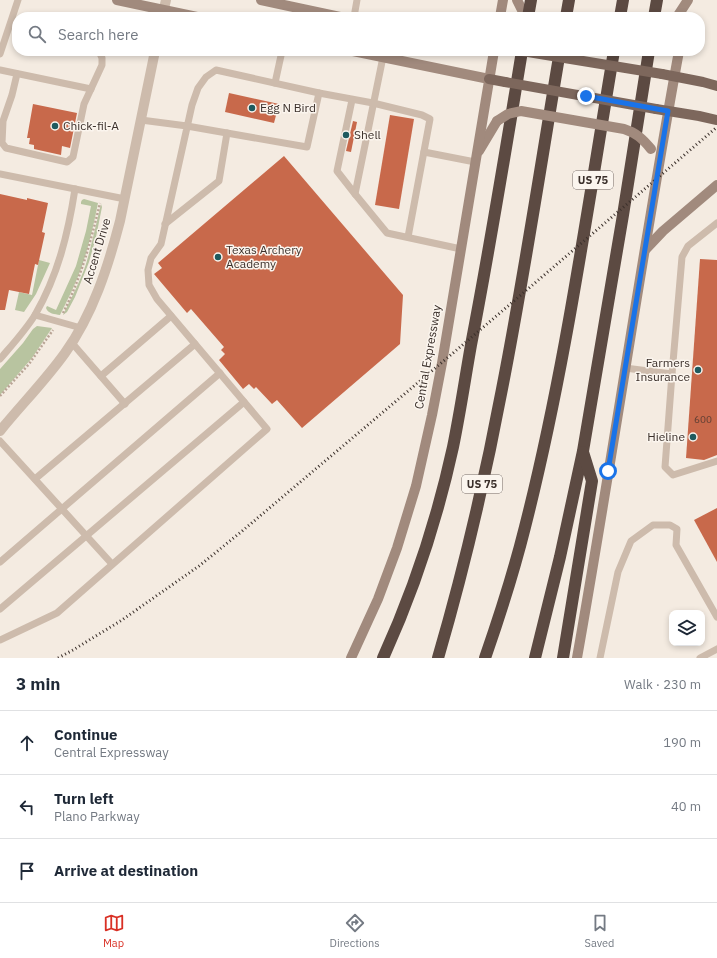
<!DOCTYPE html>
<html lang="en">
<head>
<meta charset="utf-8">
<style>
	:root { --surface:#fff; --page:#f6f6f7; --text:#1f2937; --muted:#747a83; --line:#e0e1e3; --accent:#d93025 }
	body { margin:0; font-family:"IBM Plex Sans",sans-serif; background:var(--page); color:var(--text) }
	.controls { position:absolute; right:12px; bottom:12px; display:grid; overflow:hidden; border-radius:8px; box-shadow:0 2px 6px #0003 }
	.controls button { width:36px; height:36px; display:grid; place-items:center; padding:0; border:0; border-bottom:1px solid var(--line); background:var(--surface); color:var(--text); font:20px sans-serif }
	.stop { position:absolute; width:12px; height:12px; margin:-9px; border:3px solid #1a73e8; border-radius:50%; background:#fff }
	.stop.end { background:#1a73e8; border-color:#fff; box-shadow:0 1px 4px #0008 }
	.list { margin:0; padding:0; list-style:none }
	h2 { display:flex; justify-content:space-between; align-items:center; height:52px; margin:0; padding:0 16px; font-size:17px }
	h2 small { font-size:13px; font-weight:400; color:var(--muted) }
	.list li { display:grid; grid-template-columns:26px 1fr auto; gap:12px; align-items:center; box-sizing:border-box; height:64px; padding:0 16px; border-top:1px solid var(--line) }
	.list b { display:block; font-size:15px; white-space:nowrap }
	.list p { margin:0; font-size:13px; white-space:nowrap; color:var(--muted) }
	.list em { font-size:13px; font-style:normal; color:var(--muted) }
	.icon { flex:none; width:22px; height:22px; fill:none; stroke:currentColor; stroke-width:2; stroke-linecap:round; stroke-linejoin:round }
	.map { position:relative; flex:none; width:717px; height:658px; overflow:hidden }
	.search { position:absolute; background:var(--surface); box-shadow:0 2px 6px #0003; left:12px; right:12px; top:12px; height:44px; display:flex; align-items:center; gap:10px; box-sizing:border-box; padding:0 14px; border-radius:16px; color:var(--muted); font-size:15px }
	.sheet { height:244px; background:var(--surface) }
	nav { display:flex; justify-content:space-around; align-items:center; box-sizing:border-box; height:56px; border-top:1px solid var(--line); background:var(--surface); font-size:11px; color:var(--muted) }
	nav a { display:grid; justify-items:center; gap:2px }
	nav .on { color:var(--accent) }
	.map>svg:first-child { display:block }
	.green { fill:#b8c4a0 }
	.building { fill:#c8694b }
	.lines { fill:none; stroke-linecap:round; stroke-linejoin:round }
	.path { stroke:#b9a596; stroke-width:2.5; stroke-dasharray:2 2; stroke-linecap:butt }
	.lane { stroke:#cdbbac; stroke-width:7 }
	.street { stroke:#cdbbac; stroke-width:10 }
	.secondary { stroke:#a18a7d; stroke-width:10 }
	.primary { stroke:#7d675c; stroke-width:10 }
	.highway { stroke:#5c4a42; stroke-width:12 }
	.rail { stroke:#3b302b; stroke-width:3; stroke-dasharray:1 3; stroke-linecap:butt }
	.secondary-bridge { stroke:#a18a7d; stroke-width:10 }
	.primary-bridge { stroke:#7d675c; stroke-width:10 }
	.route { stroke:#1a73e8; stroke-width:5 }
	.poi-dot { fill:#1f5a5e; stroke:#fbf5ee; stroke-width:1.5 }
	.labels { text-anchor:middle; stroke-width:3; stroke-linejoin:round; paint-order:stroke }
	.number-label { font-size:10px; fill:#5e3e33 }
	.shield { fill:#fbf5ee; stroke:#756b66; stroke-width:1 }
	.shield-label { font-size:11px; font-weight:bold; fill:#3b302b }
	.poi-label { font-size:12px; fill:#3b302b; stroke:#fbf5ee; text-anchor:start }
	.street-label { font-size:12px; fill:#3b302b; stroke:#fbf5ee }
</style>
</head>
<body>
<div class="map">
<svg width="717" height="658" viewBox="0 0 717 658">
	<rect width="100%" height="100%" fill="#f4ebe1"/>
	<g class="green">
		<path d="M84 199 98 203C94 224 89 245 82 266 76 283 68 299 60 315 55 314 48 314 46 308L47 306 56 310 76 266 86 231 91 206 81 204V202L82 200Z"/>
		<path d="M101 204 102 207 96 237 89 262 75 297 67 312 63 315C71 298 80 282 86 264 92 244 96 224 101 204Z"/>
		<polygon points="39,260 50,263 36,294 24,312 15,310 19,292 32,295"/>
		<polygon points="37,326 52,328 32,358 0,395 0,369 23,343 33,329"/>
	</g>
	<g class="building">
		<polygon points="229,93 279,104 274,123 225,112"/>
		<polygon points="33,104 77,113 70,148 62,146 61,155 34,149 34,145 29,144 30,138 27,138"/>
		<polygon points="390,115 414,119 399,209 375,205"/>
		<polygon points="353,121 357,122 351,152 346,151"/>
		<polygon points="284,156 403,295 400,344 302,428 277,400 272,404 256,387 254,389 249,384 243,389 219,360 225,354 221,350 224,347 191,309 187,313 154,274 162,268 158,263"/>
		<polygon points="0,194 27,200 27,198 48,203 42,232 45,233 38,265 35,264 29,294 9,290 5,310 0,310"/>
		<polygon points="700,259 717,260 717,455 704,460 686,458"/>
		<polygon points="717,508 717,562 694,520"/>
	</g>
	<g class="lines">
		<g class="path">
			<path d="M63 313C81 278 91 241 100 203"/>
			<polyline points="0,396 29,364 53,330"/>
		</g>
		<g class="lane">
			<polyline points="354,17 357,0"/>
			<polyline points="0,54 18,0"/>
			<polyline points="383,57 355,194 387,233 461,249"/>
			<polyline points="0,70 91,89"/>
			<polyline points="17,74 12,95 3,121 2,143 6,148 67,162 73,157 84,104 102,65 102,58 99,51"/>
			<polyline points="275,83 282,51"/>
			<polyline points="319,93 373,103 422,115 430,119 408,237"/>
			<polyline points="352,100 337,171 355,194"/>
			<polyline points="424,152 475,162"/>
			<polyline points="0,174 125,199"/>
			<polyline points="165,224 219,181 227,133"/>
			<polyline points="35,315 81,328"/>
			<polyline points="72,343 125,404"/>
			<path d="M0 359C12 345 25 331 35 315 58 275 68 234 75 189"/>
			<polyline points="625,368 672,374 665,467 673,475 717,461"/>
			<polyline points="672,374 682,257 688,246 717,223"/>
			<polyline points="101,376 171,316"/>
			<polyline points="0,441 112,564"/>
			<polyline points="35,479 195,344"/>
			<polyline points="0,562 220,373"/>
			<polyline points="0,609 244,402"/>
			<polyline points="0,640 57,613 267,429 157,299 149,285 148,270 151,258 161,244 192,105 198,88 206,77 216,70 319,93 307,147 187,126 141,120"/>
			<polyline points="600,658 618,572 631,541 653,525 670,525 677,529 676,545 717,617"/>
			<polyline points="700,658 717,649"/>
		</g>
		<g class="street">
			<polyline points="162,17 166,0"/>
			<path d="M0 431C21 405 45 381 65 353 93 314 108 267 120 221L155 51"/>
		</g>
		<g class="secondary">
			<polyline points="117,0 197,17"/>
			<polyline points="261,0 340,17"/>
			<polyline points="517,0 524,14 526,17"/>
			<polyline points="500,17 503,0"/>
			<polyline points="677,17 688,0"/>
			<polyline points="353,51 489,79"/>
			<polyline points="479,151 497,121"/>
			<polyline points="645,250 663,231 717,185"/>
			<polyline points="351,658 378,599 397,548 416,486 432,415 442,363 494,51"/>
			<path d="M577 658C613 456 642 253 679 51"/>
		</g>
		<g class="primary">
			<polyline points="662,74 703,82 717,86"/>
			<polyline points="489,79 505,82"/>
			<polyline points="656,109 699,116 717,120"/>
		</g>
		<g class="highway">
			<polyline points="528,17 531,0"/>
			<polyline points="566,17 569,0"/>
			<polyline points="620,17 623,0"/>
			<polyline points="654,17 657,0"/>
			<path d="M383 658C414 590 437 520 453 447 460 413 465 379 471 345 490 247 506 149 522 51"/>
			<path d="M438 658C464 569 485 479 502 389 524 277 541 163 560 51"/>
			<path d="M485 658C500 615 514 571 525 527 565 370 587 210 614 51"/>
			<polyline points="535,658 560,557 583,451 623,215 649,51"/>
			<polyline points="563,658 592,481 583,452"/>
		</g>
		<polyline class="rail" points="58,658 73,650 122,620 199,566 241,532 459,348 717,127"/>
		<path class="secondary-bridge" d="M497 121 508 114 521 111 624 129C636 133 642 138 651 149"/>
		<g class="primary-bridge">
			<polyline points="522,51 662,74"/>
			<polyline points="505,82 656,109"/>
		</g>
	</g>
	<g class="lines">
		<polyline class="route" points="586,96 668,111 608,471"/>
	</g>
	<g class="poi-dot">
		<circle cx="252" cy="108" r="4"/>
		<circle cx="55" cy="126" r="4"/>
		<circle cx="346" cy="135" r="4"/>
		<circle cx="218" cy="257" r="4"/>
		<circle cx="698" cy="370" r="4"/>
		<circle cx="693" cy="437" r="4"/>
	</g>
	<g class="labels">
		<g class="number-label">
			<text x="703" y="423">600</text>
		</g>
		<g class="shield">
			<rect x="573" y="171" width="40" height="18" rx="3"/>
			<rect x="462" y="475" width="40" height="18" rx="3"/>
		</g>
		<g class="shield-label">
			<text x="593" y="184">US 75</text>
			<text x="482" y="488">US 75</text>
		</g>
		<g class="poi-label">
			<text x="260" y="112">Egg N Bird</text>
			<text x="63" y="130">Chick-fil-A</text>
			<text x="354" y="139">Shell</text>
			<text x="226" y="254">Texas Archery<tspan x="226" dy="14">Academy</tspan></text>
			<text x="690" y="367" text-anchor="end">Farmers<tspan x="690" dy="14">Insurance</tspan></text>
			<text x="685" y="441" text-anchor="end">Hieline</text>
		</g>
		<g class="street-label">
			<text transform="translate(97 251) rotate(-73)" y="4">Accent Drive</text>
			<text transform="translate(428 357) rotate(-80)" y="4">Central Expressway</text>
		</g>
	</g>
</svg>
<div class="controls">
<button><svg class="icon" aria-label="layers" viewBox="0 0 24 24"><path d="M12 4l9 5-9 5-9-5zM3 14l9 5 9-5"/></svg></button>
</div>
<div class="stop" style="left:608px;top:471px"></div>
<div class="stop end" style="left:586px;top:96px"></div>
<div class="search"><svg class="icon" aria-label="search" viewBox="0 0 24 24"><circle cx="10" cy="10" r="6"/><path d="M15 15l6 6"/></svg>Search here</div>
</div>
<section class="sheet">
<h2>3 min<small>Walk · 230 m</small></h2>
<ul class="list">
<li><svg class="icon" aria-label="ahead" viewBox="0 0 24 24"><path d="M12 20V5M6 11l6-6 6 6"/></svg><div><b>Continue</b><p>Central Expressway</p></div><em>190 m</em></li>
<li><svg class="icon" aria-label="left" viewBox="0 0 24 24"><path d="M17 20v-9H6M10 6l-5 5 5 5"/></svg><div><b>Turn left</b><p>Plano Parkway</p></div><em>40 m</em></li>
<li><svg class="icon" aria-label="arrive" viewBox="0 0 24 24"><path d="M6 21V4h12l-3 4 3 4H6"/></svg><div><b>Arrive at destination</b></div></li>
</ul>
</section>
<nav>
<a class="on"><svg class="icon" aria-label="map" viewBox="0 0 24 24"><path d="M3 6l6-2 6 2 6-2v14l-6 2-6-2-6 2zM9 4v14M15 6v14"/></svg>Map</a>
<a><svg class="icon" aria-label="directions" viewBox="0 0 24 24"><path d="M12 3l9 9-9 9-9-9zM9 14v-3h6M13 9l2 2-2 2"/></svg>Directions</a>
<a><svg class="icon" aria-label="saved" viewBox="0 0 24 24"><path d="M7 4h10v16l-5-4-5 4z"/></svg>Saved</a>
</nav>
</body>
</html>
